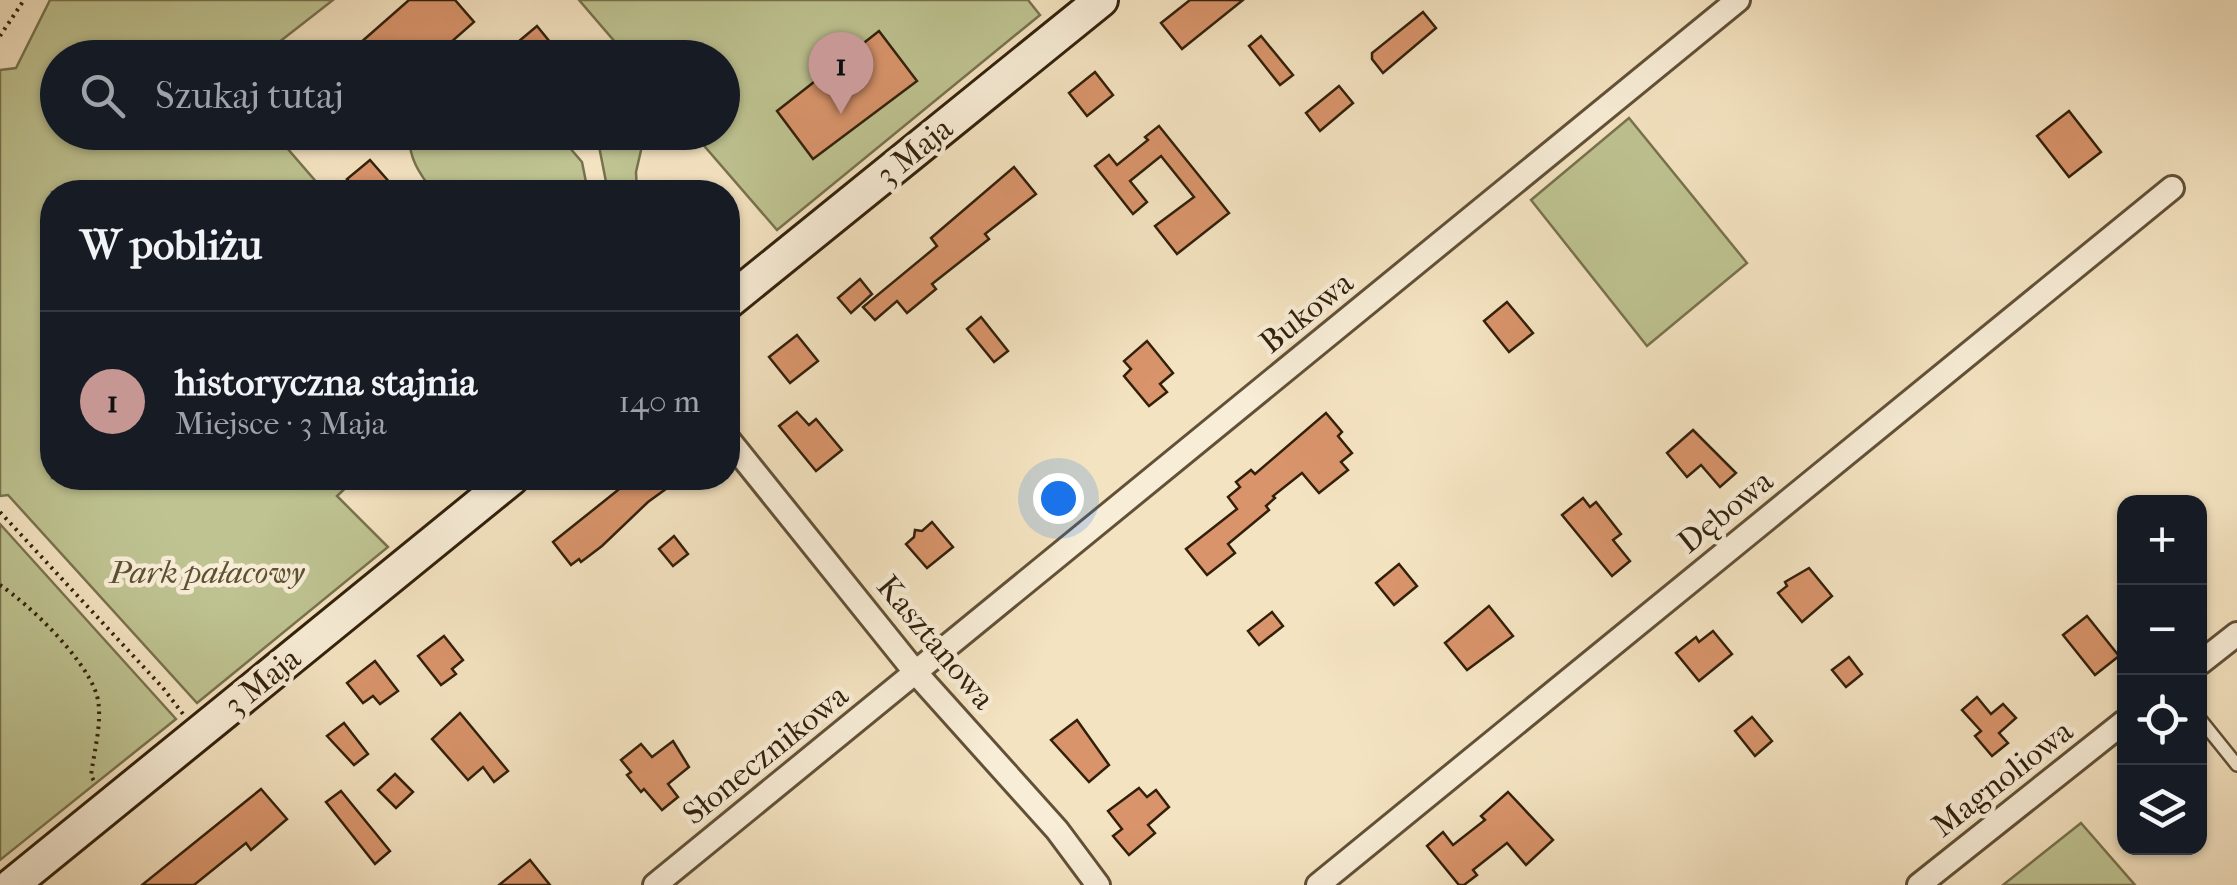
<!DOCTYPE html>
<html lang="pl">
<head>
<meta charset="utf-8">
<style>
	:root { --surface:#171b24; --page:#242831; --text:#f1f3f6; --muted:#9ea1a6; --line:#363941; --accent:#c59692 }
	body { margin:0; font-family:"IM FELL French Canon",serif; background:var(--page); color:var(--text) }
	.controls { position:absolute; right:30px; bottom:30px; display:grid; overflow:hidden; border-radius:20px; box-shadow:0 2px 8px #0004 }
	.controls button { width:90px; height:90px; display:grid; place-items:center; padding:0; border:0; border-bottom:2px solid var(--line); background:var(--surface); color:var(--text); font:50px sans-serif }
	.you { position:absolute; left:1058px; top:498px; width:35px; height:35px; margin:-25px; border:8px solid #fff; border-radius:50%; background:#1a73e8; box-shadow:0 0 0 15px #1a73e833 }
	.badge { display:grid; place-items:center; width:65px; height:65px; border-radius:50%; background:var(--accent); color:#111; font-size:32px; font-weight:700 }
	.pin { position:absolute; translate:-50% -82px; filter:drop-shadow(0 2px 5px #0008) }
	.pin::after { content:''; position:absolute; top:52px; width:35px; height:30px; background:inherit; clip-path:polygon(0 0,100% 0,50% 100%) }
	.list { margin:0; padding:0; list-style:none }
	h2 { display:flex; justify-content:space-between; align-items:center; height:130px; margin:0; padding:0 40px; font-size:42px }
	h2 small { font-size:32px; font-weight:400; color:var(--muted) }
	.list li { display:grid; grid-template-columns:65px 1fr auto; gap:30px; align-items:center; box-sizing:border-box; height:180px; padding:0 40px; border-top:2px solid var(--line) }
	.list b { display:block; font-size:38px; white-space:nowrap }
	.list p { margin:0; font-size:32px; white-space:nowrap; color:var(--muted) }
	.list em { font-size:32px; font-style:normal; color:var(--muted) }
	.icon { flex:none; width:55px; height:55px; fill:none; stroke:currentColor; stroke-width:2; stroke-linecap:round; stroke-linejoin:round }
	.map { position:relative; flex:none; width:2237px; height:885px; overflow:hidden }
	.search { position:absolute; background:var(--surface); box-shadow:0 2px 8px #0004; left:40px; top:40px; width:700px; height:110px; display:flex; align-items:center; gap:25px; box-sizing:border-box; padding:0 35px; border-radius:55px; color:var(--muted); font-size:38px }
	.panel { position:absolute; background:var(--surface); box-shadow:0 2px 8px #0004; left:40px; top:180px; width:700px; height:310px; border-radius:40px }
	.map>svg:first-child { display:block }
	.green { fill:#bec391; stroke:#78724e; stroke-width:2.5 }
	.building { fill:#d9946b; stroke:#32200b; stroke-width:2.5 }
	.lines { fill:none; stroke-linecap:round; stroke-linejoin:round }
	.lane-casing { stroke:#625138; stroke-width:16 }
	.street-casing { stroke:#625138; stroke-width:28 }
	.secondary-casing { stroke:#32200b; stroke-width:38 }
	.path { stroke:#32200b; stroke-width:4; stroke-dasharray:2.5 5; stroke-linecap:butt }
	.lane { stroke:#f8edd7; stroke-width:11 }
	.street { stroke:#f8edd7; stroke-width:22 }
	.secondary { stroke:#f8edd7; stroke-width:32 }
	.labels { text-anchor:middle; stroke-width:9; stroke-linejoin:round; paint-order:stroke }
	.street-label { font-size:32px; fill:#32200b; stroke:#f8edd7 }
	.park-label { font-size:32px; font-style:italic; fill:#5c5133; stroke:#f8edd7 }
</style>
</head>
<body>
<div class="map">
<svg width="2237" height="885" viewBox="0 0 2237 885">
	<rect width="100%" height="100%" fill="#f4e3c1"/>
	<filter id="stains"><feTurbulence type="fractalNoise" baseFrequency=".002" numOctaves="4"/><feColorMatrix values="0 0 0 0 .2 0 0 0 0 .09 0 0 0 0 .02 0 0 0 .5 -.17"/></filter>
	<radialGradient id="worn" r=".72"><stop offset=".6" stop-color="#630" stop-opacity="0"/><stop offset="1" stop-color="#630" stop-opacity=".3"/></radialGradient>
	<g class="green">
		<polygon points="50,0 333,0 260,57 58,58 58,132 274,133 325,192 52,192 52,478 356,478 337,496 388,547 197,703 8,495 0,496 0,70 16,68"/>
		<polygon points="579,0 1028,0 1040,15 777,230 693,133 722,132 722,58 628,57"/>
		<polygon points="1629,118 1747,263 1647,346 1531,200"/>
		<polygon points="607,132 645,133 636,172 637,192 608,192 598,141"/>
		<path d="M410 133H557L582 162 588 192H434C420 175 407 156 410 133Z"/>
		<polygon points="0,524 176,719 0,860"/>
		<polygon points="2081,823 2135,885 2003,885"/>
	</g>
	<g class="building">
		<polygon points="409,0 455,0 474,22 433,58 343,58"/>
		<polygon points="1190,0 1243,0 1182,49 1161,23"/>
		<polygon points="1423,12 1436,28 1383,73 1372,59 1372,53"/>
		<polygon points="537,26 563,58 530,58 518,42"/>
		<polygon points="879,31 917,81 813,159 777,111"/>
		<polygon points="1261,36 1293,75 1280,85 1249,46"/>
		<polygon points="1095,72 1113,95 1087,116 1069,93"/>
		<polygon points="1339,86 1353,103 1320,131 1306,113"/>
		<polygon points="2069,111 2101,152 2069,177 2037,136"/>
		<polygon points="1159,126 1229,213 1177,254 1155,226 1194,197 1161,156 1130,181 1147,202 1133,214 1095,166 1109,155 1117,165 1148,140 1145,137"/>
		<polygon points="370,160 398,192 359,192 347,179"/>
		<polygon points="1014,167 1036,194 985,234 989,239 932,284 936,289 907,313 897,301 875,320 863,307 937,246 931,238"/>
		<polygon points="860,279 872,294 851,313 838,298"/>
		<polygon points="1507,302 1533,333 1509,352 1484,321"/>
		<polygon points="981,317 1008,351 994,362 967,329"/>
		<polygon points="797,335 818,361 790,383 769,357"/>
		<polygon points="1147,341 1173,373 1160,384 1167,392 1149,406 1124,376 1131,369 1124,361"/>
		<polygon points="797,412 809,425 816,419 842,450 816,471 779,426"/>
		<polygon points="1326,413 1342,432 1338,436 1352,453 1341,462 1348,470 1319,493 1302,473 1273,496 1275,498 1266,506 1269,510 1228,544 1235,553 1207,575 1186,549 1237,509 1228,497 1240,487 1236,482 1251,470 1255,474"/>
		<polygon points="1693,430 1736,473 1720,487 1701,465 1687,477 1667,453"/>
		<polygon points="633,478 681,478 648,502 602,546 581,562 579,559 571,565 553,542"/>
		<polygon points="1583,498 1590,507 1596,502 1621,534 1613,540 1630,561 1612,576 1562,515"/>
		<polygon points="932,522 953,547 927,568 906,544 914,537 915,530 922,531"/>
		<polygon points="674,536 688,554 673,566 659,549"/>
		<polygon points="1399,564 1417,586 1394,605 1376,583"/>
		<polygon points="1809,568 1832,596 1802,622 1778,593 1787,586 1785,582"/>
		<polygon points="1489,606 1513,636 1467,670 1445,643"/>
		<polygon points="1272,612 1283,626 1259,645 1248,631"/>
		<polygon points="2087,616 2119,656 2095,675 2063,635"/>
		<polygon points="1713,631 1732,654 1699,681 1676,653 1696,637 1699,642"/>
		<polygon points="444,636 463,660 452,669 456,674 441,685 418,656"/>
		<polygon points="1849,657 1862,674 1846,687 1832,670"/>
		<polygon points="375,661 398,691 380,704 373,696 363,703 347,683"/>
		<polygon points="1977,697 1991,714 2003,704 2016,718 1999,733 2008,743 1992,756 1975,736 1981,731 1962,710"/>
		<polygon points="460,713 508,771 494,782 483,767 468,780 432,739"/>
		<polygon points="1752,717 1772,741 1755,756 1735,731"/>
		<polygon points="1077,720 1109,765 1089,782 1051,740"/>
		<polygon points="344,723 368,754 354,765 327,736"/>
		<polygon points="673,741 689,767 668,784 678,797 662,810 644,789 641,792 627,775 631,772 621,760 641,744 652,757"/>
		<polygon points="395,774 413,792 396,808 378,790"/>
		<polygon points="1139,788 1147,797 1156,790 1169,807 1148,825 1155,833 1129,855 1113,836 1122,829 1108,811"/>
		<polygon points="261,789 287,819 251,850 246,843 194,885 142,885"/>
		<polygon points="341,791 390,851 375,864 326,802"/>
		<polygon points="1508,792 1553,840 1526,865 1507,843 1473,870 1477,875 1464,885 1459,885 1427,846 1443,832 1453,845 1485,820 1481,816"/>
		<polygon points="530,860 550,885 499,885"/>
	</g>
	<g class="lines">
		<defs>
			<polyline id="lane" points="2200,719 2237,765"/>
			<g id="street">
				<polyline points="728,439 916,673 1057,830 1098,885"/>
				<polyline points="2200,663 2237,634"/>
				<polyline points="655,885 1738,0"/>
				<polyline points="1318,885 2172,188"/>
				<polyline points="1919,885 2124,722"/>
			</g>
			<g id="secondary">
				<polyline points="728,302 1101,0"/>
				<polyline points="12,885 512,478"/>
			</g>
		</defs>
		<use href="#lane" class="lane-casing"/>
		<use href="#street" class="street-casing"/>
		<use href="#secondary" class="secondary-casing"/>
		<g class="path">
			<polyline points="0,36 24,0"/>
			<polyline points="0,512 163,688 183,714"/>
			<path d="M0 585C31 606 81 655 95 690 105 714 94 750 91 776L96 784"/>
		</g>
		<use href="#lane" class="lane"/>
		<use href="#street" class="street"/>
		<use href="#secondary" class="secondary"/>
	</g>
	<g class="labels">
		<g class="street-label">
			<text transform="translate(914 151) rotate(-39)" y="11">3 Maja</text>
			<text transform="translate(1306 312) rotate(-39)" y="11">Bukowa</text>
			<text transform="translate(1725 511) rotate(-39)" y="11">Dębowa</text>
			<text transform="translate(936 642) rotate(50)" y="11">Kasztanowa</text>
			<text transform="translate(262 681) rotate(-39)" y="11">3 Maja</text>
			<text transform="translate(765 754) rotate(-39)" y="11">Słonecznikowa</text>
			<text transform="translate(2002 778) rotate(-38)" y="11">Magnoliowa</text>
		</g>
		<g class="park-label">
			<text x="207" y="583">Park pałacowy</text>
		</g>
	</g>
	<rect width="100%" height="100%" filter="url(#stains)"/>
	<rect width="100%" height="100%" fill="url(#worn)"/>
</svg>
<div class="controls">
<button>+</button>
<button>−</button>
<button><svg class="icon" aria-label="locate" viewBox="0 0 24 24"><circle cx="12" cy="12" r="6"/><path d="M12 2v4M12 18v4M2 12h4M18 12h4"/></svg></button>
<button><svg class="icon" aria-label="layers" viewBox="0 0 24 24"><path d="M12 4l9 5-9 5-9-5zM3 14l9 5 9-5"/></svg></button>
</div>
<div class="you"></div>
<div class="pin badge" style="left:841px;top:114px">1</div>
<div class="search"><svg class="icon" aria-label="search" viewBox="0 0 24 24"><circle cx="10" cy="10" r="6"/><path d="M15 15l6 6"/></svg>Szukaj tutaj</div>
<section class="panel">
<h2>W pobliżu<small></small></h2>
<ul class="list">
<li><span class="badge">1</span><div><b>historyczna stajnia</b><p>Miejsce · 3 Maja</p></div><em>140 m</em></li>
</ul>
</section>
</div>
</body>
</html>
